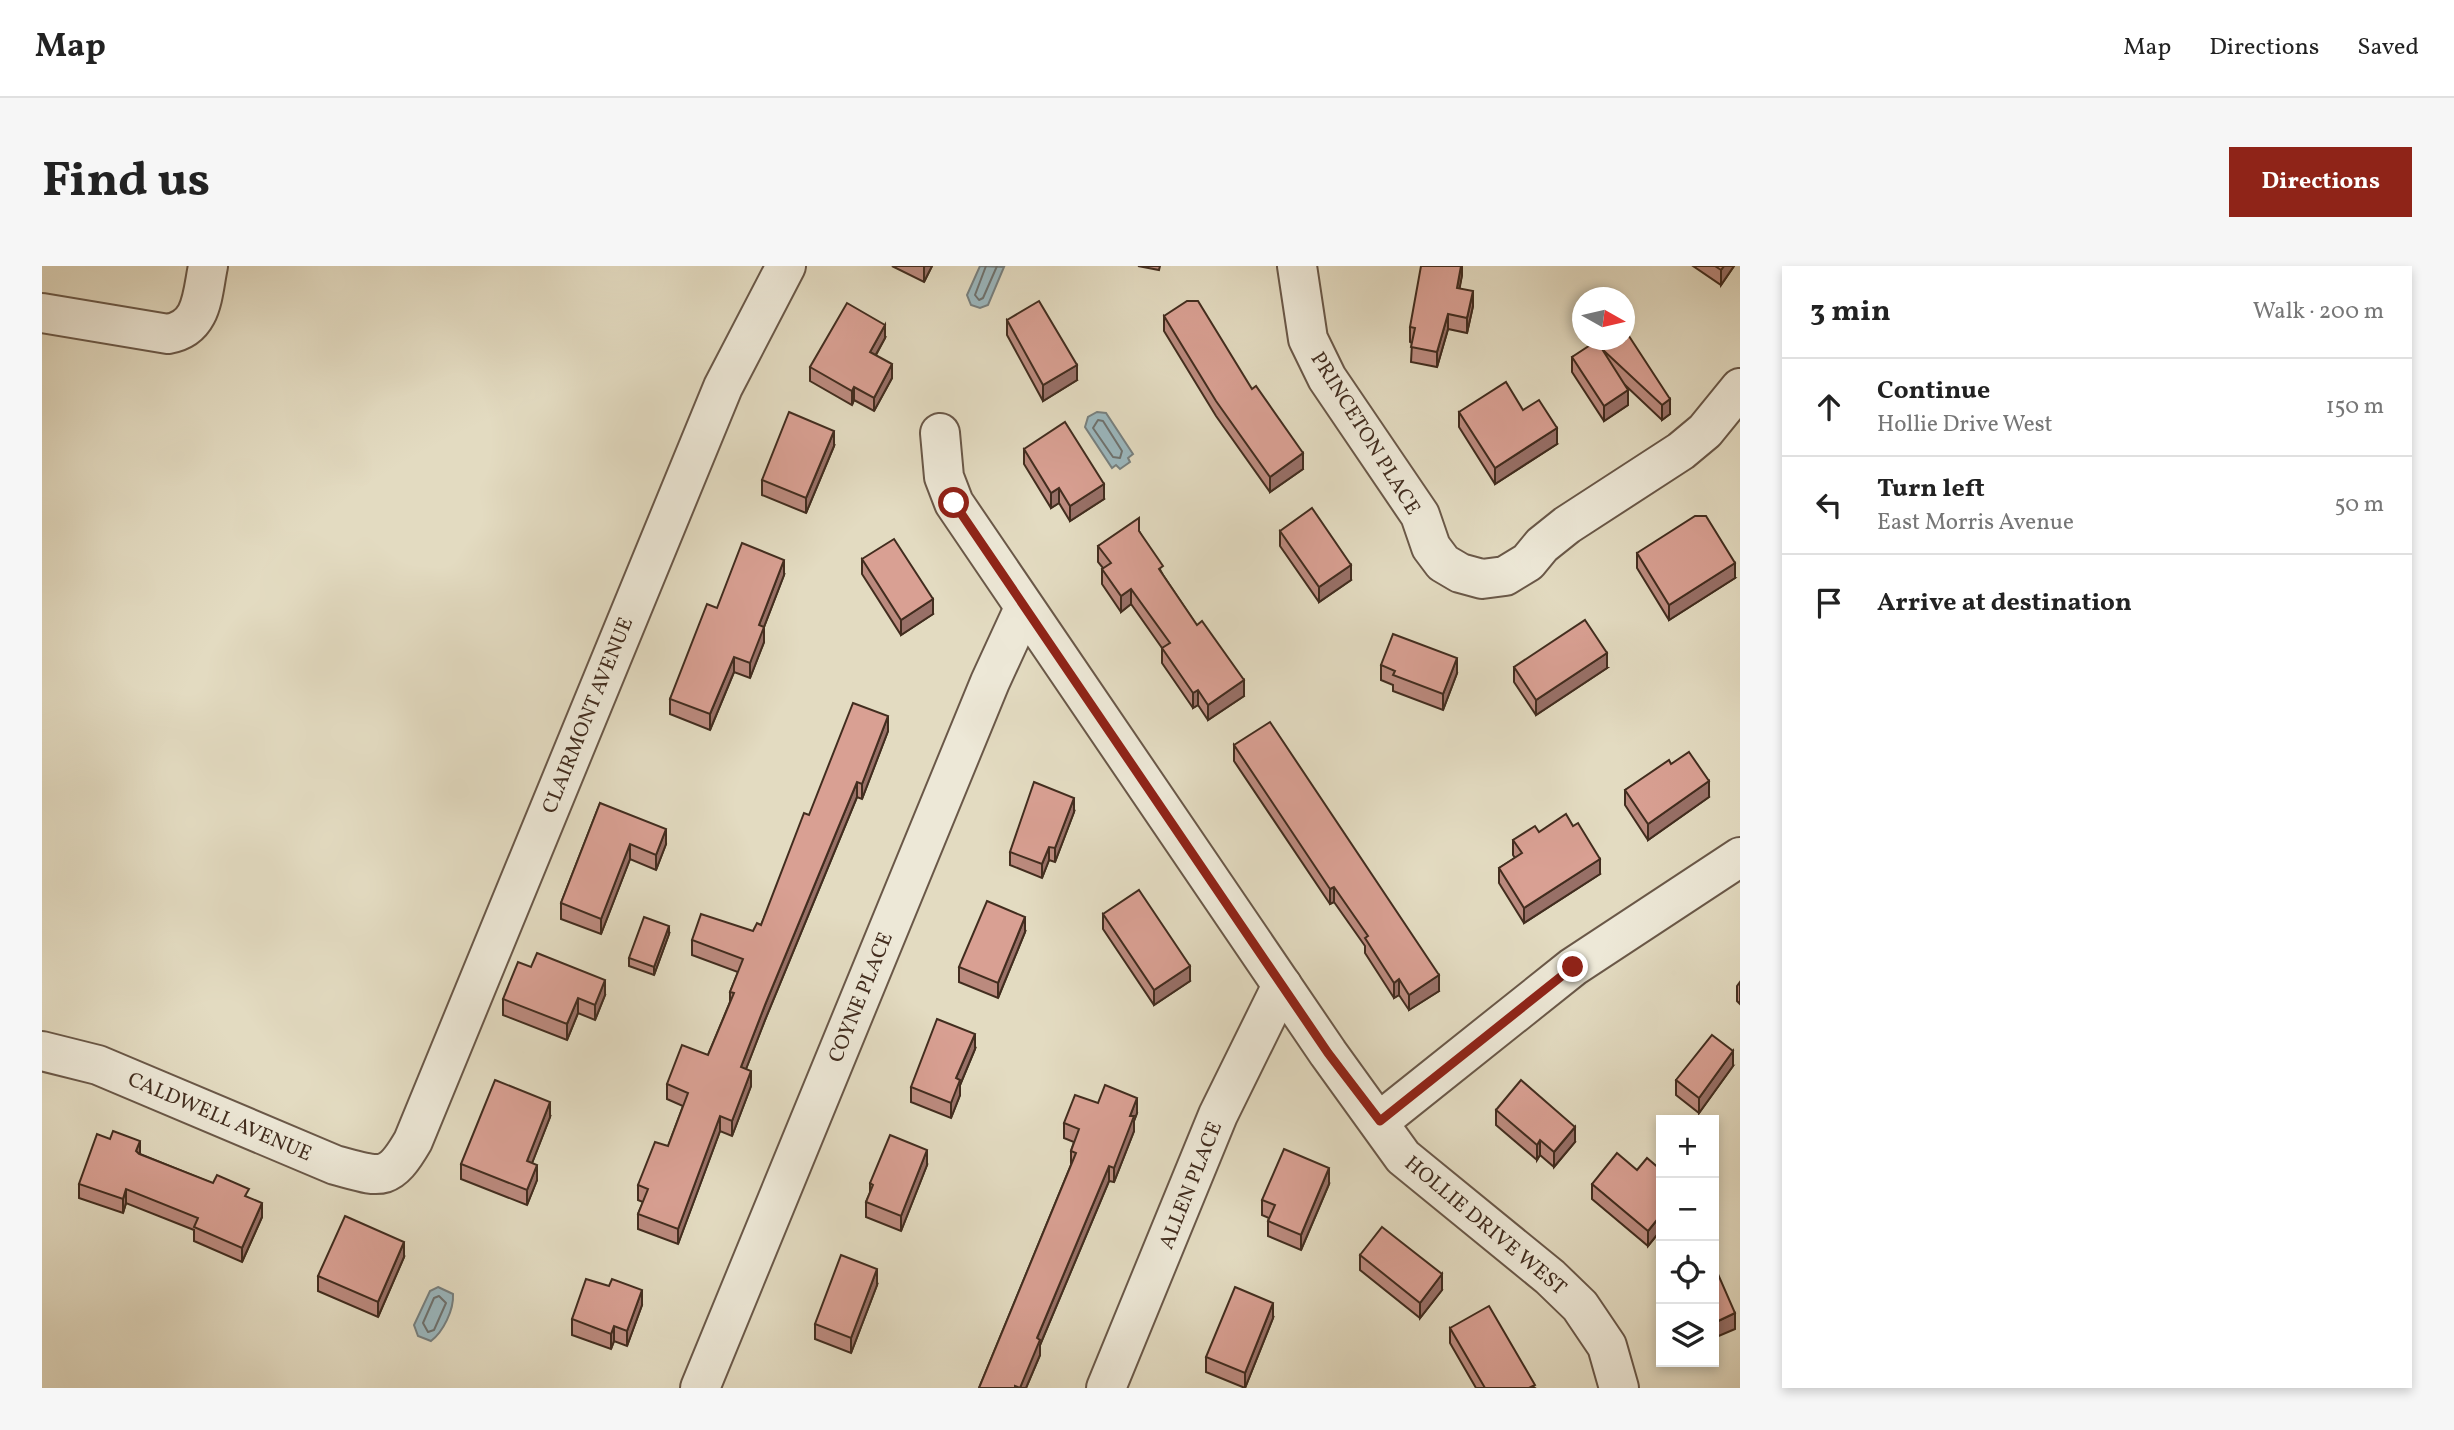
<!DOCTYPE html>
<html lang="en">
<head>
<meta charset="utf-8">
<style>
	:root { --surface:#fff; --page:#f6f6f6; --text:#222; --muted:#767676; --line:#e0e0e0; --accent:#8f2418 }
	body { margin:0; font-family:Vollkorn,serif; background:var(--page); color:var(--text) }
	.controls { position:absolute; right:21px; bottom:21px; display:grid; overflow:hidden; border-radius:0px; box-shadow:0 4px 10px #0003 }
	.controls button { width:63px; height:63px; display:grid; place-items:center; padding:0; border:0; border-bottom:2px solid var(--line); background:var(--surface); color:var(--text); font:35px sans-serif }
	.compass { position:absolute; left:1530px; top:21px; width:63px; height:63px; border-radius:50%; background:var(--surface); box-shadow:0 4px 10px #0003; rotate:98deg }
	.stop { position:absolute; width:21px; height:21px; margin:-16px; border:5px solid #8f2418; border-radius:50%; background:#fff }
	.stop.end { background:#8f2418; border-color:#fff; box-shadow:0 2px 7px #0008 }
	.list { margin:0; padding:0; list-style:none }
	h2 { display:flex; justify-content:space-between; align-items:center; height:91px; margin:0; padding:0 28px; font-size:30px }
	h2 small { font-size:23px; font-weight:400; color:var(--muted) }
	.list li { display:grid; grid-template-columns:46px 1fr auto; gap:21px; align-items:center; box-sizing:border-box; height:98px; padding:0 28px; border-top:2px solid var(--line) }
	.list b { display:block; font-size:26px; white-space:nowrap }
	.list p { margin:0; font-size:23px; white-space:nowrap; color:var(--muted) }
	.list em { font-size:23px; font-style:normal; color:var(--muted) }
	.icon { flex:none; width:38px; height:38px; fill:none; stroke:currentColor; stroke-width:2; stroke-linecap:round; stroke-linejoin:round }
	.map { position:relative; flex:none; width:1698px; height:1122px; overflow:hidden; border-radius:0px }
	header { display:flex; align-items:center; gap:42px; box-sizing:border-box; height:98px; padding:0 35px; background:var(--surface); border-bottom:2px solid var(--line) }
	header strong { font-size:33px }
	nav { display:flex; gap:38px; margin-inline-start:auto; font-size:24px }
	.intro { display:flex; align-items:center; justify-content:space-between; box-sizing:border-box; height:168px; padding:0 42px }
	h1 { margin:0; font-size:49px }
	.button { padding:18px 32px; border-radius:0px; background:var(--accent); color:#fff; font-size:24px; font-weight:700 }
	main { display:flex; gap:42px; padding:0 42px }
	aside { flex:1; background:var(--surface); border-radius:0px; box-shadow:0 4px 10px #0003 }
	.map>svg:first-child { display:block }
	.water { fill:#9bb8bf; stroke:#77807f; stroke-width:2 }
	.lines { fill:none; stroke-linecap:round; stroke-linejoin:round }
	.shore { stroke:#6e726f; stroke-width:2 }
	.minor-casing { stroke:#6a5848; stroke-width:42 }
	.minor { stroke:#ede8d7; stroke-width:38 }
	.wall { fill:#bb8a7e; stroke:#422d1f; stroke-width:2 }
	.shaded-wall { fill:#987067; stroke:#422d1f; stroke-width:2 }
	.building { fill:#d9a093; stroke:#422d1f; stroke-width:2 }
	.route { stroke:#8f2418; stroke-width:9 }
	.labels { text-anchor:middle; stroke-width:5; stroke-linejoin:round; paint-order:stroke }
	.street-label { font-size:21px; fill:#422d1f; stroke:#ede8d7 }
</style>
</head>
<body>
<header>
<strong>Map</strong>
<nav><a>Map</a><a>Directions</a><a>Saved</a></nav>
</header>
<div class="intro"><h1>Find us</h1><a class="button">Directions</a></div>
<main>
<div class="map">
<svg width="1698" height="1122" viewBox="0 0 1698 1122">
	<rect width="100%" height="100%" fill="#e3dbc1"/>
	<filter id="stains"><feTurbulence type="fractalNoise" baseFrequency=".00286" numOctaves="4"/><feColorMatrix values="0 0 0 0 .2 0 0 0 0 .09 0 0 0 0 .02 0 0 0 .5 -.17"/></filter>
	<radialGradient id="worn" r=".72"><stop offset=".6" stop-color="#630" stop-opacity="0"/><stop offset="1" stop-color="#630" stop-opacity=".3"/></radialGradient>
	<g class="water">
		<polygon points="938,0 962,1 946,39 938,42 929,39 925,29"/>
		<polygon points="1055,146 1064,147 1091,188 1086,192 1088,196 1078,203 1074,199 1070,202 1043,161 1046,151"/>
		<path d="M396 1021 411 1028C412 1044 401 1066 389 1075L376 1070 372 1059 388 1025Z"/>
	</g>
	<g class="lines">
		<g class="shore">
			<polyline points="944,0 933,29 937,34 941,32 955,0"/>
			<polygon points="1056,154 1061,155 1080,185 1078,192 1071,191 1051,162"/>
			<polygon points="397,1030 404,1037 392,1064 386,1066 381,1057 392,1032"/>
		</g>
		<defs>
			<g id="minor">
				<polyline points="1255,0 1266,73 1285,112 1378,249 1389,281 1401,297 1418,307 1440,313 1463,310 1486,296 1500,279 1525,259 1639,185 1663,165 1698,122"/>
				<path d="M0 47 126 68C161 62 160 29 166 0"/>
				<polyline points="898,167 902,211 912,237 1286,787 1361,891 1508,1011 1538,1040 1565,1080 1577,1122"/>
				<path d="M0 785 56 799 293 899C338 911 346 918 371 875L681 121 744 0"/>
				<polyline points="1338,855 1531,701 1698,591"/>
				<polyline points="658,1122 948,416 982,342"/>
				<polyline points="1064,1122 1176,849 1240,719"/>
			</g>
		</defs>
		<use href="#minor" class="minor-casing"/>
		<use href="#minor" class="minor"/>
	</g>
	<g class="wall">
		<polygon points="850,0 890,0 882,16"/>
		<polygon points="1096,0 1118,0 1117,4"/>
		<polygon points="1420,0 1420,9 1417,23 1431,40 1425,67 1406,63 1395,101 1369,96 1370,77 1368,76 1368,61"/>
		<polygon points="1651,0 1692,0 1679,19"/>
		<polygon points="1122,50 1210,123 1261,203 1228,226 1174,150 1122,65"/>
		<polygon points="965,54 1035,114 1001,135 965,69"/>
		<polygon points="843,72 834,89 850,112 832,145 812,134 810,139 768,115 768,101"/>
		<polygon points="1583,74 1628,148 1620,154 1583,119 1586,139 1562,155 1530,106 1530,91"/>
		<polygon points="1417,146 1515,178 1453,218 1417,161"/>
		<polygon points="792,180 764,247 720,229 720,214"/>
		<polygon points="982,183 1062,233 1028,255 1017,237 1009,242 982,198"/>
		<polygon points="1097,265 1121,309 1202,430 1166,454 1156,439 1151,442 1120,397 1120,382 1089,338 1079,346 1060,318 1060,303 1061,302 1056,296 1056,280"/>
		<polygon points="1238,265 1309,314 1277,336 1238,280"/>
		<polygon points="1595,287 1693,312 1627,354 1595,302"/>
		<polygon points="820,293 891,348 859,369 820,308"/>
		<polygon points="742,309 722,361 722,376 708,412 692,406 668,464 628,448 628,433 675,342"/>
		<polygon points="1339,399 1415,407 1401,444 1351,425 1351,419 1339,414"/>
		<polygon points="1472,401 1565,402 1494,449 1472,416"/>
		<polygon points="846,465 820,533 815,531 723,754 704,803 709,820 690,870 678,865 636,978 596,963 596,948 601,936 596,934 596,919 626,880 641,840 625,833 625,818 666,789 688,736 688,726 696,706 650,689 650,674 711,665 719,659 767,549"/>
		<polygon points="1192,479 1397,725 1367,744 1357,729 1352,732 1323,687 1323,680 1292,636 1288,638 1192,495"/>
		<polygon points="1629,498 1667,531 1606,574 1583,539 1583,524"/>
		<polygon points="558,537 624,578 614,604 588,593 559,668 519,653 519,637"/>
		<polygon points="1032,546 1013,596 1007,594 1000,612 968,599 968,586"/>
		<polygon points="1497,566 1558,608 1482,657 1457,617 1457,602 1473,592 1471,589 1471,574"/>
		<polygon points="1061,648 1148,715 1112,739 1061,663"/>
		<polygon points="983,666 956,732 917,716 917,701"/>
		<polygon points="627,668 612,709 587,700 587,692"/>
		<polygon points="1698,716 1698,738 1695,735 1695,720"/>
		<polygon points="563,729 553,754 536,747 525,774 461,749 461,733"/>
		<polygon points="933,783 918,819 918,829 909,852 869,836 869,821"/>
		<polygon points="1691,800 1657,847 1634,829 1634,814"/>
		<polygon points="1056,837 1095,847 1092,855 1092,865 1072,916 1067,915 998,1079 998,1089 984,1122 937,1122 1029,899 1029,885 1032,876 1022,872 1022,857"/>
		<polygon points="1454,844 1533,876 1512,901 1498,889 1495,894 1454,859"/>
		<polygon points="508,851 490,897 495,914 485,939 419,913 419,898"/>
		<polygon points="98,888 207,932 220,951 200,996 152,975 152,964 84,937 81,947 37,932 37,918"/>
		<polygon points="885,899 859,965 824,951 824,936 828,927 828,917"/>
		<polygon points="1595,904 1619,904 1619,964 1606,980 1550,933 1550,918"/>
		<polygon points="1287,918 1259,984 1226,970 1226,955 1227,952 1220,949 1220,934"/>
		<polygon points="1318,989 1400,1024 1378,1052 1318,1004"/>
		<polygon points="362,991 336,1051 276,1025 276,1010"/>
		<polygon points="835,1019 809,1087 773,1073 773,1058"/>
		<polygon points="567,1020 600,1039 585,1080 572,1075 569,1083 530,1069 530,1053"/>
		<polygon points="1231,1052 1203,1122 1164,1106 1164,1091"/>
		<polygon points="1408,1062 1493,1122 1434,1122 1408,1077"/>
	</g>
	<g class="shaded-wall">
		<polygon points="883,0 890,0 882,16 882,1"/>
		<polygon points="1419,0 1420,0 1420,9 1415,37 1415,22"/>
		<polygon points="1682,0 1692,0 1679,19 1679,4"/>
		<polygon points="1431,25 1431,40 1425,67 1425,52"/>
		<polygon points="1406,48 1406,63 1395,101 1395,86"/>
		<polygon points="843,59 843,72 828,99 828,86"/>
		<polygon points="850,98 850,112 832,145 832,132"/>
		<polygon points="1035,99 1035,114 1001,135 1001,119"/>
		<polygon points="812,121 812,134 810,139 810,125"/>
		<polygon points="1586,124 1586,139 1562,155 1562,140"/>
		<polygon points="1628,133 1628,148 1620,154 1620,139"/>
		<polygon points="1515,162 1515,178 1453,218 1453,202"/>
		<polygon points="792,165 792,180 764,247 764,232"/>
		<polygon points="1261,187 1261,203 1228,226 1228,211"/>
		<polygon points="1062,218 1062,233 1028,255 1028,240"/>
		<polygon points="1017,222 1017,237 1009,242 1009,227"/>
		<polygon points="742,294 742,309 722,361 722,376 708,412 708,397 717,359"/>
		<polygon points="1693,297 1693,312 1627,354 1627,339"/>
		<polygon points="1309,299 1309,314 1277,336 1277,321"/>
		<polygon points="1089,323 1089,338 1079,346 1079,330"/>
		<polygon points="891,333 891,348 859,369 859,354"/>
		<polygon points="1565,387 1565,402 1494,449 1494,434"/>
		<polygon points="692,391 692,406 668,464 668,448"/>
		<polygon points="1415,392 1415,407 1401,444 1401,428"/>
		<polygon points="1202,414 1202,430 1166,454 1166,439"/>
		<polygon points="1156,424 1156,439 1151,442 1151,427"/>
		<polygon points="846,450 846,465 820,533 820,518"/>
		<polygon points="1667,515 1667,531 1606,574 1606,558"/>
		<polygon points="815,516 815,531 723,754 699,816 699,801 723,739"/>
		<polygon points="1032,532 1032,546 1013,596 1013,582"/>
		<polygon points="624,563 624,578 614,604 614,589"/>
		<polygon points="588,578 588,593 559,668 559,653"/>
		<polygon points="1007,581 1007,594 1000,612 1000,598"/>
		<polygon points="1558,593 1558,608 1482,657 1482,642"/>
		<polygon points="1292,621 1292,636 1288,638 1288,623"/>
		<polygon points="983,651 983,666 956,732 956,717"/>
		<polygon points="627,660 627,668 612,709 612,701"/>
		<polygon points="1148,700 1148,715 1112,739 1112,724"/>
		<polygon points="1397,709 1397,725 1367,744 1367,729"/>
		<polygon points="1357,713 1357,729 1352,732 1352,717"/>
		<polygon points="563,714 563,729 553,754 553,739"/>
		<polygon points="536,732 536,747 525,774 525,758"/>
		<polygon points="933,768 933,783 918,819 918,829 909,852 909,837 914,812"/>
		<polygon points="1691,785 1691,800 1657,847 1657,832"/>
		<polygon points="709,805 709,820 690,870 690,855"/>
		<polygon points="1095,832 1095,847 1092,855 1092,865 1072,916 1072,902 1088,850"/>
		<polygon points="508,836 508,851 485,910 485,895"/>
		<polygon points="678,850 678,865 636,978 636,963"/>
		<polygon points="1533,861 1533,876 1512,901 1512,886"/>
		<polygon points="1498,874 1498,889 1495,894 1495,879"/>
		<polygon points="98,875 98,889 94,885"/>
		<polygon points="885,884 885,899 859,965 859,950"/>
		<polygon points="495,899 495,914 485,939 485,924"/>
		<polygon points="1067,900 1067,915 998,1079 998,1089 984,1122 978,1122 995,1072"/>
		<polygon points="1287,902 1287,918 1259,984 1259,969"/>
		<polygon points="84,923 84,937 81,947 81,933"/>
		<polygon points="220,937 220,951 200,996 200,982"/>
		<polygon points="1619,949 1619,964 1606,980 1606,965"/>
		<polygon points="362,976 362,991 336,1051 336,1036"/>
		<polygon points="835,1003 835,1019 809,1087 809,1072"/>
		<polygon points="1400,1008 1400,1024 1378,1052 1378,1037"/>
		<polygon points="600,1024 600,1039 585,1080 585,1065"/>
		<polygon points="1231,1037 1231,1052 1203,1122 1203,1107"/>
		<polygon points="1693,1047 1693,1063 1672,1072 1672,1057"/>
		<polygon points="572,1060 572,1075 569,1083 569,1068"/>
	</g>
	<g class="building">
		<polygon points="1379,0 1419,0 1415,22 1431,25 1425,52 1406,48 1395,86 1369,81 1373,62 1368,61"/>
		<polygon points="1673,0 1682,0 1679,4"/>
		<polygon points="997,35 1035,99 1001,119 965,54"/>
		<polygon points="1145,35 1156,35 1210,123 1214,120 1261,187 1228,211 1174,135 1122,50"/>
		<polygon points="805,37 843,59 828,86 850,98 832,132 812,121 810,125 768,101"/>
		<polygon points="1583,64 1628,133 1620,139 1560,83 1586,124 1562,140 1530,91 1556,74 1583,74"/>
		<polygon points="1464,116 1481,144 1497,134 1515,162 1453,202 1417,146"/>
		<polygon points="747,146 792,165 764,232 720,214"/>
		<polygon points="1023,156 1062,218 1028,240 1017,222 1009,227 982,183"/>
		<polygon points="1270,242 1309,299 1277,321 1238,265"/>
		<polygon points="1653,250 1664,250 1693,297 1627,339 1595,287"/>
		<polygon points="1097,252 1097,265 1121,300 1117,303 1155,359 1160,355 1202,414 1166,439 1156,424 1151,427 1120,382 1128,377 1089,323 1079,330 1060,303 1069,297 1056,280"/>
		<polygon points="852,273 891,333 859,354 820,293"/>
		<polygon points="700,277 742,294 717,359 722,361 708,397 692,391 668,448 628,433 665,338 675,342"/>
		<polygon points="1543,354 1565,387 1494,434 1472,401"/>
		<polygon points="1351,368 1415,392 1401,428 1351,409 1353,405 1339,399"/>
		<polygon points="811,437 846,450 820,518 815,516 723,739 699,801 709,805 690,855 678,850 636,963 596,948 606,923 596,919 613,876 626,880 646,827 625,818 640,779 666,789 692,727 688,726 701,693 650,674 659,648 711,665 715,657 719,659 762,547 767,549"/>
		<polygon points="1228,456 1397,709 1367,729 1357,713 1352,717 1323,672 1326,670 1292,621 1288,623 1192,479"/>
		<polygon points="1647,486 1667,515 1606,558 1583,524 1627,494 1629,498"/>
		<polygon points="992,516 1032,532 1013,582 1007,581 1000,598 968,586"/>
		<polygon points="558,537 624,563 614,589 588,578 559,653 519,637"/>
		<polygon points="1524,548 1531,560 1536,557 1558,593 1482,642 1457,602 1480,587 1471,574 1493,560 1497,566"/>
		<polygon points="1097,624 1148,700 1112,724 1061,648"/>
		<polygon points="945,635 983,651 956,717 917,701"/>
		<polygon points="602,651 627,660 612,701 587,692"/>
		<polygon points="495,687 563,714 553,739 536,732 525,758 461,733 476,696 489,701"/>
		<polygon points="895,753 933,768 914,812 918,814 909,837 869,821"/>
		<polygon points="1670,769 1691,785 1657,832 1634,814"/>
		<polygon points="453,814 508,836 485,895 495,899 485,924 419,898"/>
		<polygon points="1479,814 1533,861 1512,886 1498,874 1495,879 1454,844"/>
		<polygon points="1063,819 1095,832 1088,850 1092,850 1072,902 1067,900 995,1072 998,1074 978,1122 973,1120 973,1122 937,1122 1034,887 1029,885 1037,863 1022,857 1033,829 1056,837"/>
		<polygon points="71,865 98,875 94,885 97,888 171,917 175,909 207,923 203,930 220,937 200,982 152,961 156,952 84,923 81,933 37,918 55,868 68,873"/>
		<polygon points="848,869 885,884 859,950 824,936 831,919 828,917"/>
		<polygon points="1242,883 1287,902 1259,969 1226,955 1233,939 1220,934"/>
		<polygon points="1575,887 1595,904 1605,892 1619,904 1619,949 1606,965 1550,918"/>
		<polygon points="303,950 362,976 336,1036 276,1010"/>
		<polygon points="1340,961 1400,1008 1378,1037 1318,989"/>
		<polygon points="799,989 835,1003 809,1072 773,1058"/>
		<polygon points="1672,999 1693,1047 1672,1057"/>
		<polygon points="544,1013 567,1020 570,1013 600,1024 585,1065 572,1060 569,1068 530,1053"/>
		<polygon points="1193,1021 1231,1037 1203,1107 1164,1091"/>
		<polygon points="1447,1040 1493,1119 1487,1122 1443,1122 1408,1062"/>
	</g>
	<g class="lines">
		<polyline class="route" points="912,237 1286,787 1338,855 1531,701"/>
	</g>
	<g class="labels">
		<g class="street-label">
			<text transform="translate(1324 167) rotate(58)" y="7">PRINCETON PLACE</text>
			<text transform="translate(545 449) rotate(-68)" y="7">CLAIRMONT AVENUE</text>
			<text transform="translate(818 731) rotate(-68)" y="7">COYNE PLACE</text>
			<text transform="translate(178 850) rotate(23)" y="7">CALDWELL AVENUE</text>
			<text transform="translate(1148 919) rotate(-68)" y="7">ALLEN PLACE</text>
			<text transform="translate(1444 959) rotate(40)" y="7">HOLLIE DRIVE WEST</text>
		</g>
	</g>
	<rect width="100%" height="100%" filter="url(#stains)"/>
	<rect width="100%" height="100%" fill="url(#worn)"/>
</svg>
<div class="controls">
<button>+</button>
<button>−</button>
<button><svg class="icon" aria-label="locate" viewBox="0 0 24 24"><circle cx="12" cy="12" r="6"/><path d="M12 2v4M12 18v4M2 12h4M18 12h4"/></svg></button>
<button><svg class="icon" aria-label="layers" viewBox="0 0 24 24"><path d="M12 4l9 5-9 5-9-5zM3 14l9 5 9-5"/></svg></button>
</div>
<svg class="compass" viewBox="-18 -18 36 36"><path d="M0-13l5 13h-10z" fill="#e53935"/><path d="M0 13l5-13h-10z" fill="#767676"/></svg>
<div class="stop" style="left:912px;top:237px"></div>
<div class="stop end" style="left:1531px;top:701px"></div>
</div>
<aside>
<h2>3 min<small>Walk · 200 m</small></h2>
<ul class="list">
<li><svg class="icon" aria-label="ahead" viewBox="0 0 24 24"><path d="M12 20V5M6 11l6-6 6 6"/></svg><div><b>Continue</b><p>Hollie Drive West</p></div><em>150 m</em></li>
<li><svg class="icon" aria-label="left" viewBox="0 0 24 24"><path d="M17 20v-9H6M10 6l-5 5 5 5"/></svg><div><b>Turn left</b><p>East Morris Avenue</p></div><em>50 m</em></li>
<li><svg class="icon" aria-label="arrive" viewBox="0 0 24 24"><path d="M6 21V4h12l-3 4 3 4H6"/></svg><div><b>Arrive at destination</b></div></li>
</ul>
</aside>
</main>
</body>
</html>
